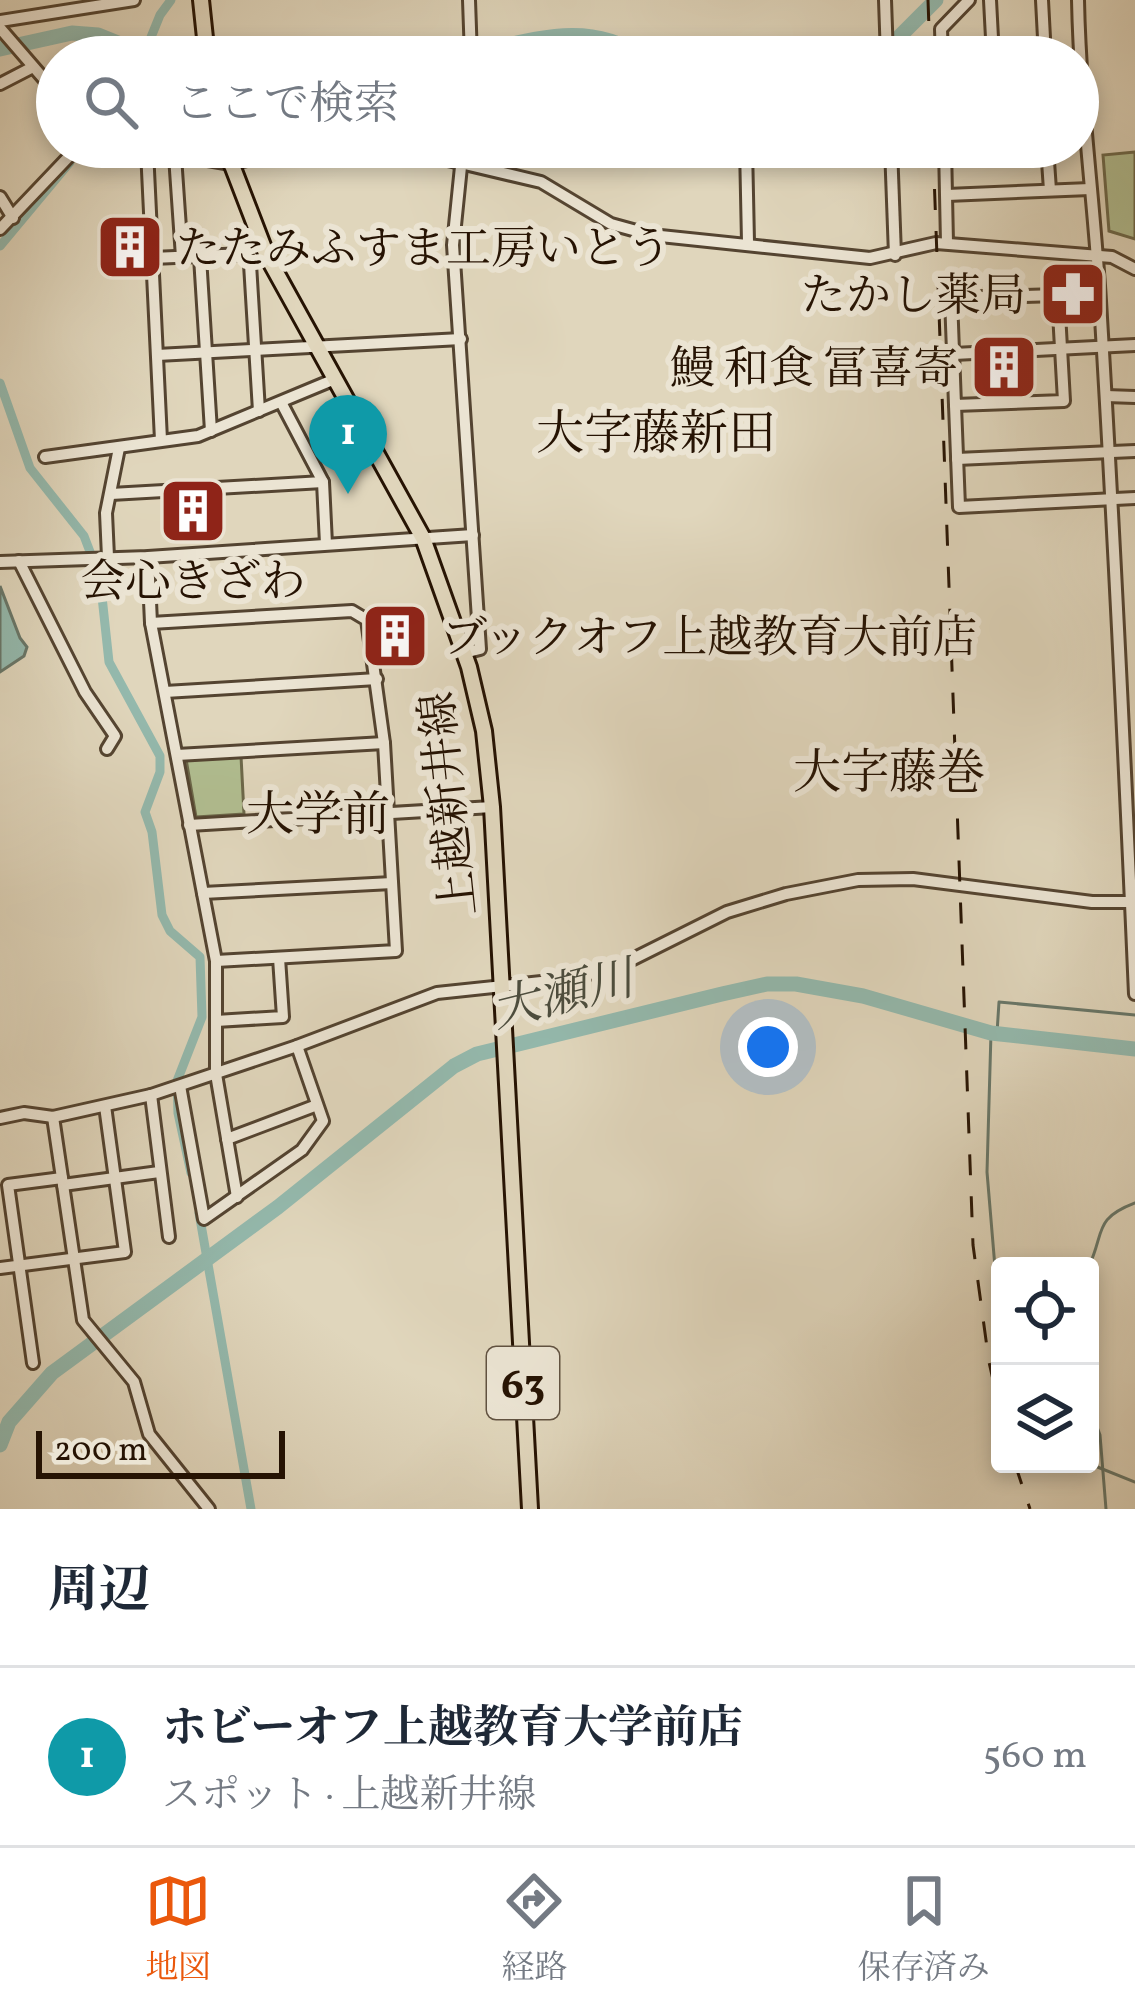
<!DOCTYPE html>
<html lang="ja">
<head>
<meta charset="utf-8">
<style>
	:root { --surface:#fff; --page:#f2f2f3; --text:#1f2937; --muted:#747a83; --line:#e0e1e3; --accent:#ea580c }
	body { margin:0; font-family:Vollkorn,"Noto Serif JP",serif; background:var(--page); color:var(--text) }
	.controls { position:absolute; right:36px; bottom:36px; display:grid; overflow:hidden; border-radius:12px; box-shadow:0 6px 18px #0003 }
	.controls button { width:108px; height:108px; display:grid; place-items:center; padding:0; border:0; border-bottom:3px solid var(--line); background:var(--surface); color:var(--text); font:60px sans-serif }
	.scale { position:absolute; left:36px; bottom:30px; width:249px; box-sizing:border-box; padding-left:12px; border:6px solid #261303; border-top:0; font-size:33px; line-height:42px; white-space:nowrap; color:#261303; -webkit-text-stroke:9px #ebe4d3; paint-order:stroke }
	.you { position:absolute; left:768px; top:1047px; width:42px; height:42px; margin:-30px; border:9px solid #fff; border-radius:50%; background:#1a73e8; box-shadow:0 0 0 18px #1a73e833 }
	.badge { display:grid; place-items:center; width:78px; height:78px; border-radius:50%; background:var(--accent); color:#fff; font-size:39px; font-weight:700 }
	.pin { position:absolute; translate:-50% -99px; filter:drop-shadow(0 3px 6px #0008) }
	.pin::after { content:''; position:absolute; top:63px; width:42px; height:36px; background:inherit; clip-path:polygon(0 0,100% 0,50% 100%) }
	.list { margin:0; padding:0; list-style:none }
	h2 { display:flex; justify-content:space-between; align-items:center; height:156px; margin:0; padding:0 48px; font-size:51px }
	h2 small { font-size:39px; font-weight:400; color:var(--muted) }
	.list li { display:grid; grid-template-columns:78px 1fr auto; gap:36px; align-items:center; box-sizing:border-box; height:180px; padding:0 48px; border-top:3px solid var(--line) }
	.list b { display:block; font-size:45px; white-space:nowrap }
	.list p { margin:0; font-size:39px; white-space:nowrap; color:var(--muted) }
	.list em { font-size:39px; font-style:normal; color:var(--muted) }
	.icon { flex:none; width:66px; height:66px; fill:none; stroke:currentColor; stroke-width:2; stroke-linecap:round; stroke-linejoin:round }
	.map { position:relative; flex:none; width:1135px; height:1509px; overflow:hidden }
	.search { position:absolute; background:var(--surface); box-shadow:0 6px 18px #0003; left:36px; right:36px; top:36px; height:132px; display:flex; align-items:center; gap:30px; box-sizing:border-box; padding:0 42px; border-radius:66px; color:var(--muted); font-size:45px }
	.sheet { height:336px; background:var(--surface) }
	nav { display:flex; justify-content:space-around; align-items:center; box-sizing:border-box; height:168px; border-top:3px solid var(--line); background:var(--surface); font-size:33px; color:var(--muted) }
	nav a { display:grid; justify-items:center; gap:6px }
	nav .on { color:var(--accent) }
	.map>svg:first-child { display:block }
	.green { fill:#b1be91; stroke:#6c684a; stroke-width:3 }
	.water { fill:#94b9ad; stroke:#687769; stroke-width:3 }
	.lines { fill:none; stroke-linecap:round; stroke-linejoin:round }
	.stream { stroke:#687769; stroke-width:3 }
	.canal { stroke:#94b9ad; stroke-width:9 }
	.river { stroke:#94b9ad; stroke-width:15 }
	.minor-casing { stroke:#544431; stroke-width:16 }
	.major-casing { stroke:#261303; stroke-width:20 }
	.minor { stroke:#ebe4d3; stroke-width:10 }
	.major { stroke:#e0d6bc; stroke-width:14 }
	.rail { stroke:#261303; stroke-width:3; stroke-dasharray:21 21; stroke-linecap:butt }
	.labels { text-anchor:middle; stroke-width:12; stroke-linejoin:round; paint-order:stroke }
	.shield { fill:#ebe4d3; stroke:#615241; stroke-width:3 }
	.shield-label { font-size:42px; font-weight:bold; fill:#261303 }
	.poi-label { font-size:45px; fill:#261303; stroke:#ebe4d3; text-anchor:start }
	.street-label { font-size:45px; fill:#261303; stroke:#ebe4d3 }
	.neighbourhood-label { font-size:48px; fill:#261303; stroke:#ebe4d3 }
	.water-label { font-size:48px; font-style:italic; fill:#4c4d3e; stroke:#ebe4d3 }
</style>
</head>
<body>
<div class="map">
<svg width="1135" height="1509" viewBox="0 0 1135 1509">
	<rect width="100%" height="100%" fill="#e0d6bc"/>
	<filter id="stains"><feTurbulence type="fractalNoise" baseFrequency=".00167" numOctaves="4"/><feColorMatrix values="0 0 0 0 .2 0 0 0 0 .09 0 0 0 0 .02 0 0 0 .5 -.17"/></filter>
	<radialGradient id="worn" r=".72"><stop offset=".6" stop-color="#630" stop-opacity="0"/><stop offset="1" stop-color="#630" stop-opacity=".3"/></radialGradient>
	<g class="green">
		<polygon points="1135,152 1135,239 1109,231 1103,155"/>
		<polygon points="241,756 244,814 196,817 186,759"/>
	</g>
	<polygon class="water" points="0,586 20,638 27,647 24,656 0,672"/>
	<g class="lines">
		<g class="stream">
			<polyline points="991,1033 987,1172 1000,1327"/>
			<polyline points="997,1033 999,1002 1135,1015"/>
			<path d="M1089 1266C1105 1232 1093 1219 1135 1203"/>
			<polyline points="1090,1408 1100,1435 1106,1509"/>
			<polyline points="1090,1464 1135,1482"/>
		</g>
		<g class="canal">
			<polyline points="143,57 160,15 171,0"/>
			<polyline points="0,246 70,162"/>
			<polyline points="0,383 30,468 84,536 100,578 109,662 160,756 160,772 145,812 152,832 162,915 170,931 200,957 202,1017 177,1081 178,1113 191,1173"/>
			<polyline points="199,1213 251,1509"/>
		</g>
		<g class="river">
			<polyline points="0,49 72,33 98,35 152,57"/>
			<path d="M218 57C274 46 306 41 361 57"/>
			<path d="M449 57C514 49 580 13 642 57"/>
			<polyline points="879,57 936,0"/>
			<polyline points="0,1445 9,1422 52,1373 278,1207 454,1066 477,1054 722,994 767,984 796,984 863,996 991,1033 1135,1049"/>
		</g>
		<defs>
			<g id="minor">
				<polyline points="469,0 471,57"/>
				<polyline points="885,0 887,57"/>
				<polyline points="990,0 993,57"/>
				<polyline points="1042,0 1045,57"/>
				<path d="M1078 0C1080 101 1094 200 1100 301 1114 532 1125 763 1135 994"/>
				<polyline points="0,21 134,0"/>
				<polyline points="0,28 57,94"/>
				<polyline points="942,57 941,29 969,0"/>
				<polyline points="0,84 33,67"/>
				<polyline points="393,147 541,182 611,224 651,235 870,258 936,243 1112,257 1135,269"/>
				<polyline points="463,147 453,245 480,649 464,653"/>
				<polyline points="746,147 748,242"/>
				<polyline points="891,147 895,255"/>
				<polyline points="945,147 947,243"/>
				<polyline points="1047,147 1050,190"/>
				<polyline points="144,149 231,164 300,147"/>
				<polyline points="147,150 161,440"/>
				<polyline points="175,156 182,257"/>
				<polyline points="947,195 1090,189"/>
				<polyline points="0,197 13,218"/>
				<polyline points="0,229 78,147"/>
				<polyline points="200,257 211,431"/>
				<polyline points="152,258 246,254 250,264 259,411"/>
				<polygon points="1058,295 1064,401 955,405 951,298"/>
				<polyline points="954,354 1135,345"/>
				<polyline points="157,355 461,339"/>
				<polyline points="1106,396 1135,397"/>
				<polyline points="282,404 323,482 326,544"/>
				<polyline points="955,405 959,507 1135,498"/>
				<polyline points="45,457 198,436 335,379"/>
				<polyline points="957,459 1135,451"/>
				<polyline points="111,494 323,482"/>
				<polyline points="108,557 106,513 119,448"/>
				<polyline points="148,557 151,623 216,961 216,1074 237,1197"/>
				<polyline points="19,561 85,692 115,736 107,749"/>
				<polyline points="0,562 148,557 473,535"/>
				<polyline points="151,623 352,611 367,620 384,743 396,951 216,961"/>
				<polyline points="165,692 377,679"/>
				<polyline points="177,755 384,743"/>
				<polyline points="189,825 492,807"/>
				<polyline points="203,893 392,883"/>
				<polyline points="216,1021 283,1017 279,958"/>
				<polyline points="180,1086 204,1219 302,1150 323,1121 297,1046"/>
				<polyline points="151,1095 169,1237"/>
				<polyline points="53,1117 83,1320 134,1382 149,1434 209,1509"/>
				<polyline points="0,1118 24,1113 53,1117 151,1095 297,1046 437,993 560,980 613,969 727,912 786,894 858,880 913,879 1092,902 1135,902"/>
				<polyline points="227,1139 317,1105"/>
				<polyline points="63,1185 159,1172"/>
				<polyline points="0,1268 125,1252 105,1106"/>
				<polyline points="33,1363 8,1185 62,1178"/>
			</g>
			<g id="major">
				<polyline points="201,0 207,57"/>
				<polyline points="225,147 267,256 423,538 469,667 484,731 492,807 530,1509"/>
			</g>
		</defs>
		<use href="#minor" class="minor-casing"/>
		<use href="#major" class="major-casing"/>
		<use href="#minor" class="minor"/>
		<use href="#major" class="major"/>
		<g class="rail">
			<polyline points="928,0 930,57"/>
			<polyline points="933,147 973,1245 989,1362 1000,1411"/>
			<polyline points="1015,1464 1030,1509"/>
		</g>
	</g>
	<defs>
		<symbol id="building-square" viewBox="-11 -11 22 22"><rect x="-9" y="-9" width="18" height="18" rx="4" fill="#8f2418" stroke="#ebe4d3"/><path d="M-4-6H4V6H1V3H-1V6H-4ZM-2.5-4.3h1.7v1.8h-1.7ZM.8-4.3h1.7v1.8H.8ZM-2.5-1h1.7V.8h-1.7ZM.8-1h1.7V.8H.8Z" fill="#fff"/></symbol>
		<symbol id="pharmacy-square" viewBox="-11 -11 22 22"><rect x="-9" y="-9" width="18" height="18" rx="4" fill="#8f2418" stroke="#ebe4d3"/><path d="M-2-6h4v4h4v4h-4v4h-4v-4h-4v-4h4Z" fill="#fff"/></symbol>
	</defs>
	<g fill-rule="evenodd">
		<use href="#building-square" x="92" y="209" width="76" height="76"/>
		<use href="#pharmacy-square" x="1035" y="256" width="76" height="76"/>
		<use href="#building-square" x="966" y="329" width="76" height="76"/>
		<use href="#building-square" x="155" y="473" width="76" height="76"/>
		<use href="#building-square" x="357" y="598" width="76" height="76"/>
	</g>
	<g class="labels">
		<rect class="shield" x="487" y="1347" width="72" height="72" rx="9"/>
		<g class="shield-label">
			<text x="523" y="1398">63</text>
		</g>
		<g class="poi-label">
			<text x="176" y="263">たたみふすま工房いとう</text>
			<text x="1026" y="310" text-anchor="end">たかし薬局</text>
			<text x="958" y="383" text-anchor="end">鰻 和食 冨喜寄</text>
			<text x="193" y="596" text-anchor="middle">会心きざわ</text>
			<text x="442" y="652">ブックオフ上越教育大前店</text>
		</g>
		<g class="street-label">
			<text transform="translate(447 804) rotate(-96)" y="16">上越新井線</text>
		</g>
		<g class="neighbourhood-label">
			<text x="656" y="449">大字藤新田</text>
			<text x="889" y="788">大字藤巻</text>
			<text x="318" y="830">大学前</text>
		</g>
		<g class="water-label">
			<text transform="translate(562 993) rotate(-14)" y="17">大瀬川</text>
		</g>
	</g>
	<rect width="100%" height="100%" filter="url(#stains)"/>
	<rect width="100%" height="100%" fill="url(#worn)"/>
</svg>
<div class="controls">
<button><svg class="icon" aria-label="locate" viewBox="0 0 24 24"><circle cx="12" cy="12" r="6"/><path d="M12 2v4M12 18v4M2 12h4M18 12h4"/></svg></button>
<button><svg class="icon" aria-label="layers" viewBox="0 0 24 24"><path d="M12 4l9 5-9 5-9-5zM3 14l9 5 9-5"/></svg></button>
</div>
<div class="scale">200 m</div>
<div class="you"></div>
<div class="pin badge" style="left:348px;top:494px;background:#0f9aa8">1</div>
<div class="search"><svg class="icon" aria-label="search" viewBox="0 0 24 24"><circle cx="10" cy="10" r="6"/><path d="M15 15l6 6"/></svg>ここで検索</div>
</div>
<section class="sheet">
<h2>周辺<small></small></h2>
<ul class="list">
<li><span class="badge" style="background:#0f9aa8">1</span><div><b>ホビーオフ上越教育大学前店</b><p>スポット · 上越新井線</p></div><em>560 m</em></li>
</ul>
</section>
<nav>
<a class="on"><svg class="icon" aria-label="map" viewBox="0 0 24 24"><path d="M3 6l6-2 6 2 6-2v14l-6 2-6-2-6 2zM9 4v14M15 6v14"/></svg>地図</a>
<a><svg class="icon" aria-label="directions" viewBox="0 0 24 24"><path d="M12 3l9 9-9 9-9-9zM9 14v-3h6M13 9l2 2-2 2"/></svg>経路</a>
<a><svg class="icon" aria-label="saved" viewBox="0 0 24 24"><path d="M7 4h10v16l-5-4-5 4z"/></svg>保存済み</a>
</nav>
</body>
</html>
